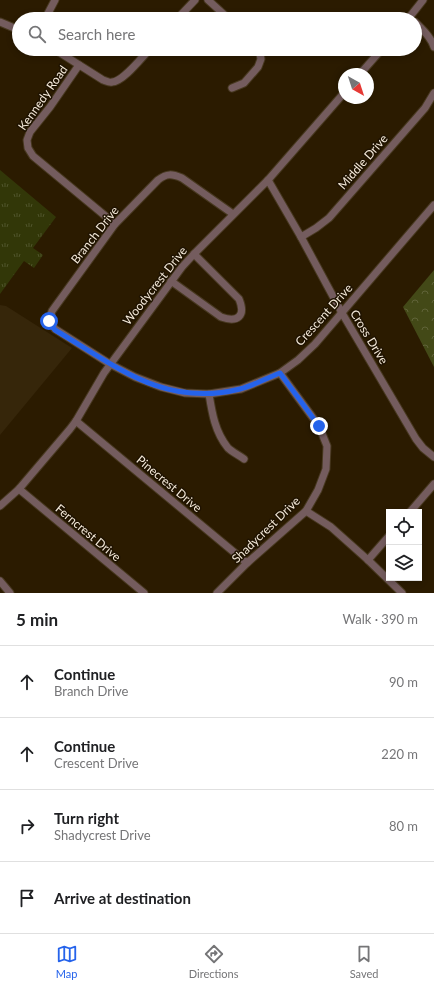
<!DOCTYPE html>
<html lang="en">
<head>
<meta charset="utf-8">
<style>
	:root { --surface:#fff; --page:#f2f2f2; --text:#202124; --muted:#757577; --line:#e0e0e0; --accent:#2563eb }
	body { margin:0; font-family:Lato,sans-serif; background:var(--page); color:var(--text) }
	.controls { position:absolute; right:12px; bottom:12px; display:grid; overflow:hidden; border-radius:0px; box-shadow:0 2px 6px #0003 }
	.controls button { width:36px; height:36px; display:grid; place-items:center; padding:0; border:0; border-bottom:1px solid var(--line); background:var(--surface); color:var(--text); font:20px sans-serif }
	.compass { position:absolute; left:338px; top:68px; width:36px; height:36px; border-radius:50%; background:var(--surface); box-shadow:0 2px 6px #0003; rotate:141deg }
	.stop { position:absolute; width:12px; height:12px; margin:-9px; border:3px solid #2563eb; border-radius:50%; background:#fff }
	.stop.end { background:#2563eb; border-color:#fff; box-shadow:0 1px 4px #0008 }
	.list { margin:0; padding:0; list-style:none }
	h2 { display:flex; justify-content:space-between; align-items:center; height:52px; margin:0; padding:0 16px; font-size:17px }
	h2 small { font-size:13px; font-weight:400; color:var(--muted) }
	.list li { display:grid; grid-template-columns:26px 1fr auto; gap:12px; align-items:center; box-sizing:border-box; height:72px; padding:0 16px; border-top:1px solid var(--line) }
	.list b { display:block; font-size:15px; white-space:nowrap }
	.list p { margin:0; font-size:13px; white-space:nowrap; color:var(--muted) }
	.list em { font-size:13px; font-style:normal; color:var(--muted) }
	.icon { flex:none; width:22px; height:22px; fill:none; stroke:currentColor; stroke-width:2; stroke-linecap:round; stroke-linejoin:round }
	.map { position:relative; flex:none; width:434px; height:593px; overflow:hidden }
	.search { position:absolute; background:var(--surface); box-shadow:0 2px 6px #0003; left:12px; right:12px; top:12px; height:44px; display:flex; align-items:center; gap:10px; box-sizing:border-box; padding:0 14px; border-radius:22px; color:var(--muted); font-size:15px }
	.sheet { height:340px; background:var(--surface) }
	nav { display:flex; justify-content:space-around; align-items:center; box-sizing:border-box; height:56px; border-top:1px solid var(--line); background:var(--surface); font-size:11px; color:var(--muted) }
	nav a { display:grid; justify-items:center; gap:2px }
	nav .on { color:var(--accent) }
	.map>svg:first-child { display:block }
	.built { fill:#36260a }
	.grass { fill:url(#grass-tufts) }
	.forest { fill:url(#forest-crowns) }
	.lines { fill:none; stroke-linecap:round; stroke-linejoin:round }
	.minor-casing { stroke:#47381f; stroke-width:9 }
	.minor { stroke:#745c5e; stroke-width:7 }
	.route { stroke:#2563eb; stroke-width:5 }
	.labels { text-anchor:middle; stroke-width:3; stroke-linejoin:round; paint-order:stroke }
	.street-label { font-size:12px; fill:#f5eada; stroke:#1f1301 }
</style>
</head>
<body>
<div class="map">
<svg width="434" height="593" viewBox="0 0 434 593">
	<defs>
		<pattern id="grass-tufts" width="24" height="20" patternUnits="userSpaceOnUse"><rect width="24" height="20" fill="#323708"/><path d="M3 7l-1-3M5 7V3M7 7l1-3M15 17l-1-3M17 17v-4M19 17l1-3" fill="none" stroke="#50542b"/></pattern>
		<pattern id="forest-crowns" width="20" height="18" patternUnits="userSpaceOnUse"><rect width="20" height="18" fill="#434917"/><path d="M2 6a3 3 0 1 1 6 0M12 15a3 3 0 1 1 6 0" fill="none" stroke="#5f6338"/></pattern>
	</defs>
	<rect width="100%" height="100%" fill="#2b1b00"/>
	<polygon class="built" points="0,305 6,306 72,348 0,435"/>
	<polygon class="grass" points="0,170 56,217 33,248 43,255 34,268 24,261 0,294"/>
	<polygon class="forest" points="434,270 434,367 403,307"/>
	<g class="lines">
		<defs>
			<g id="minor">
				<polyline points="208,0 229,19"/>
				<polyline points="45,19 55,0"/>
				<polyline points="177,19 195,0"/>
				<polyline points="408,19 423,0"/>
				<polyline points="0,22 19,30"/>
				<path d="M415 22C422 29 431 37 434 47"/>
				<path d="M54 49 103 80C106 81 110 83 112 82 123 82 142 57 150 49"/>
				<polyline points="79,65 50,107 30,132 27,140 28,148 33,156 115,224"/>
				<polyline points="360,74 382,49"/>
				<polyline points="232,88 244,83 258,67 261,59 259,49"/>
				<polyline points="268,180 301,237 342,313 416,439 423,448 434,457"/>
				<path d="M233 214 182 178C172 174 167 173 158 180L115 224 52 311 49 321 55 329 110 364 135 377 161 387 185 393 209 394 241 389 280 373 298 360 315 344 434 205"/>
				<polyline points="301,237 316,228 329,218 425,108 434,93"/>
				<path d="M171 281 221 317C238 323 246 316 239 299L194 254"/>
				<path d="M209 394C212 413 215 432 228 448 232 452 239 455 244 459"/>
				<polyline points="76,421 247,563"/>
				<polyline points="19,489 144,593"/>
				<polyline points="0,506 19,489 70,429 76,421 104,373 182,267 194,254 268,180 344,93"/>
				<polyline points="306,511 331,527 368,560 402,593"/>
				<polyline points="410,512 434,484"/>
				<polyline points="368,560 389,536"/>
				<polyline points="0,581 10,593"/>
				<polyline points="217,593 247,563 306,511 318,490 326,469 327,446 319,426 280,373"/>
			</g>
		</defs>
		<use href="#minor" class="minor-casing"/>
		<use href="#minor" class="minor"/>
	</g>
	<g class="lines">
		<path class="route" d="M49 321 55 330C116 366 164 408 240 389 252 386 267 378 280 373L319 426"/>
	</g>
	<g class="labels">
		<g class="street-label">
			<text transform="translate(43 98) rotate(-55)" y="4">Kennedy Road</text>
			<text transform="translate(363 162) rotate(-49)" y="4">Middle Drive</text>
			<text transform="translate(95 235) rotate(-52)" y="4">Branch Drive</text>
			<text transform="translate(155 286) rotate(-52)" y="4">Woodycrest Drive</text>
			<text transform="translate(324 315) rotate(-48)" y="4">Crescent Drive</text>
			<text transform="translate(369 337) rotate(59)" y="4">Cross Drive</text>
			<text transform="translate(169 484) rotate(40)" y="4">Pinecrest Drive</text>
			<text transform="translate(266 530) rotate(-44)" y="4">Shadycrest Drive</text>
			<text transform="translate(88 533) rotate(40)" y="4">Ferncrest Drive</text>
		</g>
	</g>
</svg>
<div class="controls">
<button><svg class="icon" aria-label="locate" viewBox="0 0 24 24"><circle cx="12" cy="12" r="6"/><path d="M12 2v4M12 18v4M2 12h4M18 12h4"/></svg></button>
<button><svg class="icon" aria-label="layers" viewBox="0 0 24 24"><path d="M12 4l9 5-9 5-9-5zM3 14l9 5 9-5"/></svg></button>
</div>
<svg class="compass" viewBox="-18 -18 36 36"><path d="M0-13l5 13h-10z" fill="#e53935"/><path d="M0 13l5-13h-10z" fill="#757577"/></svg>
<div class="stop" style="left:49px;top:321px"></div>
<div class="stop end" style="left:319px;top:426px"></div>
<div class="search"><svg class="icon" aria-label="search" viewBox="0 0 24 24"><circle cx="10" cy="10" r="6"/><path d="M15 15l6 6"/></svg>Search here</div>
</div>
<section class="sheet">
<h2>5 min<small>Walk · 390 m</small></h2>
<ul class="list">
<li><svg class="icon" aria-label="ahead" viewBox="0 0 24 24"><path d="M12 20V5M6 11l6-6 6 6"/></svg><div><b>Continue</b><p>Branch Drive</p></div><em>90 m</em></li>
<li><svg class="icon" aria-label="ahead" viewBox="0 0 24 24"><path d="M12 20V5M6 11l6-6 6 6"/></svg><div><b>Continue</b><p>Crescent Drive</p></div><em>220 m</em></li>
<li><svg class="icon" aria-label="right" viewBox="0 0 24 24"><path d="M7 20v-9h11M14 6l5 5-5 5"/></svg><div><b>Turn right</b><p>Shadycrest Drive</p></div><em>80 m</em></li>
<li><svg class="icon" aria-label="arrive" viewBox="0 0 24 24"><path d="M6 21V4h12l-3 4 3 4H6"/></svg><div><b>Arrive at destination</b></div></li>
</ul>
</section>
<nav>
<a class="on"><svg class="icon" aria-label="map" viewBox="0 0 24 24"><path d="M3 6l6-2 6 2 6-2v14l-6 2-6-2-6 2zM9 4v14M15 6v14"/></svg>Map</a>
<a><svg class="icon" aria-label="directions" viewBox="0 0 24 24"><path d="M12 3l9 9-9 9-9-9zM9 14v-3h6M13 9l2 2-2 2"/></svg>Directions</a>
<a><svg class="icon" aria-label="saved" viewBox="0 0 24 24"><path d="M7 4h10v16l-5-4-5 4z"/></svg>Saved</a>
</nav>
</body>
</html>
